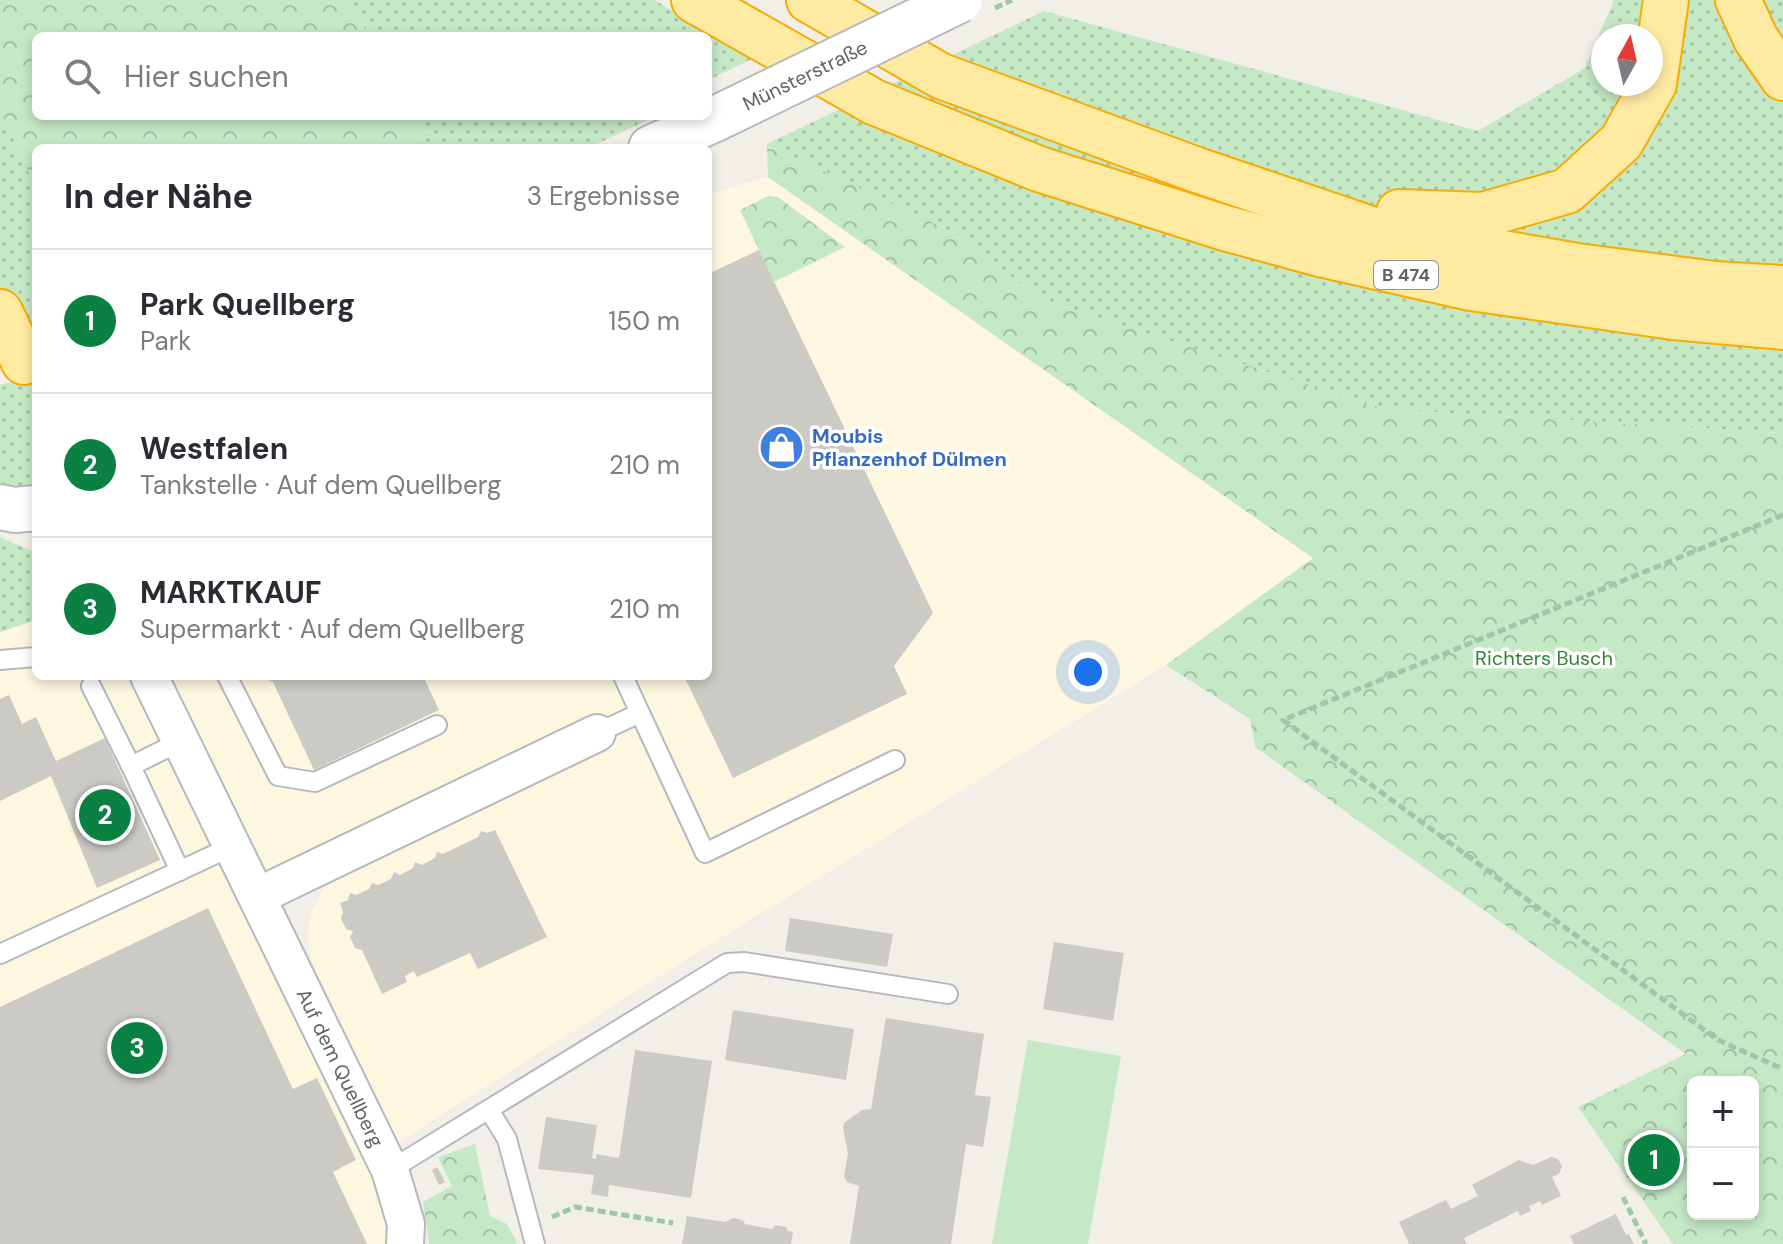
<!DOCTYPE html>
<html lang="de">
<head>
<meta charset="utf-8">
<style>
	:root { --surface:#fff; --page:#f7f7f7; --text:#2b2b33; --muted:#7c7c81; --line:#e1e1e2; --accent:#0b8043 }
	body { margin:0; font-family:"DM Sans",sans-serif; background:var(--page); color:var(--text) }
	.controls { position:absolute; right:24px; bottom:24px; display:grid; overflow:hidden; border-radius:12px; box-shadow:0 4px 12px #0003 }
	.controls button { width:72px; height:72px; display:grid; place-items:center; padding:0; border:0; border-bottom:2px solid var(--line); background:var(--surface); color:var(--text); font:40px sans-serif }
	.compass { position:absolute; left:1591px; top:24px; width:72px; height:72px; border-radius:50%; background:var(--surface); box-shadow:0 4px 12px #0003; rotate:8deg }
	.you { position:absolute; left:1088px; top:672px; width:28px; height:28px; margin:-20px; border:6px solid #fff; border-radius:50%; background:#1a73e8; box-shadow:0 0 0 12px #1a73e833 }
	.badge { display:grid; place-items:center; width:52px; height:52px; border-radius:50%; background:var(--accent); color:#fff; font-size:26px; font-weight:700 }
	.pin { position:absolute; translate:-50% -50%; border:4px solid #fff; box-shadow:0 2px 8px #0006 }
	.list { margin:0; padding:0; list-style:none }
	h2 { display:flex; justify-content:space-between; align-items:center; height:104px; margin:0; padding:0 32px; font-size:34px }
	h2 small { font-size:26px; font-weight:400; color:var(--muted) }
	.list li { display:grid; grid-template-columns:52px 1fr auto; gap:24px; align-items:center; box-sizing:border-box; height:144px; padding:0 32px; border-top:2px solid var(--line) }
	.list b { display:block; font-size:30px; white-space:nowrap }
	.list p { margin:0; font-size:26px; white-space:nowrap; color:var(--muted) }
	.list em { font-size:26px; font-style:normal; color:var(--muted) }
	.icon { flex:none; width:44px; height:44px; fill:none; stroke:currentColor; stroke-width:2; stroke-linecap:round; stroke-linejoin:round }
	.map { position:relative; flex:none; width:1783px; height:1244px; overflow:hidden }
	.search { position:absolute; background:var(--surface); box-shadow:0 4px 12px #0003; left:32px; top:32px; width:680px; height:88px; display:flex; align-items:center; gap:20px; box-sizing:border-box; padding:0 28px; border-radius:12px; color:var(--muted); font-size:30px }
	.panel { position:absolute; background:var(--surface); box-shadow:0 4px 12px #0003; left:32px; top:144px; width:680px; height:536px; border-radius:12px }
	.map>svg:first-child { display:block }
	.commercial { fill:#fef7e0 }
	.grass { fill:url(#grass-dots); fill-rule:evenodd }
	.forest { fill:url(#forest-crowns); fill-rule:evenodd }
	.pitch { fill:#c5e8c5 }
	.building { fill:#cccac5 }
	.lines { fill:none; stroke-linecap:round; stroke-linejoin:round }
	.service-casing { stroke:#b5b8bc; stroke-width:22 }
	.minor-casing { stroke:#b5b8bc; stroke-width:40 }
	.secondary-casing { stroke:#b6babf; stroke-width:48 }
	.trunk-casing { stroke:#f9ab00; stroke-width:48 }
	.path { stroke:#9cc7a9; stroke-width:5; stroke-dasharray:8 4; stroke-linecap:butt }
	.service { stroke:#fff; stroke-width:18 }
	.minor { stroke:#fff; stroke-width:36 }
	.secondary { stroke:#fff; stroke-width:44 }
	.trunk { stroke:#feeaa1; stroke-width:44 }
	.secondary-bridge-casing { stroke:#b6babf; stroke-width:48; stroke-linecap:butt }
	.path-bridge { stroke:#9cc7a9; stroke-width:5; stroke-dasharray:8 4; stroke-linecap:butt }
	.secondary-bridge { stroke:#fff; stroke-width:44 }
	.labels { text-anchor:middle; stroke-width:7; stroke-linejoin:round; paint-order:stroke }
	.shield { fill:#fff; stroke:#8f9295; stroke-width:2 }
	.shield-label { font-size:18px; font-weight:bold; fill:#5f6368 }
	.street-label { font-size:20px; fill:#5f6368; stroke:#fff }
	.shop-label { font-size:20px; font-weight:bold; fill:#366cbe; stroke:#fff; text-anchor:start }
	.park-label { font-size:20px; fill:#348238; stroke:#fff }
</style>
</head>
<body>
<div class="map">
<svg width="1783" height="1244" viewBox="0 0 1783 1244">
	<defs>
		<pattern id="grass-dots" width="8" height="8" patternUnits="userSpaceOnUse" patternTransform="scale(2)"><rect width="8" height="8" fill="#c5e8c5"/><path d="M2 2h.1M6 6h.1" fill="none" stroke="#a3c0a4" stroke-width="1.8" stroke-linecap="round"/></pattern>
		<pattern id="forest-crowns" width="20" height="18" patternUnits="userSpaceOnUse" patternTransform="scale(2)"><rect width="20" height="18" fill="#c5e8c5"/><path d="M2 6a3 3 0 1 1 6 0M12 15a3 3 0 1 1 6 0" fill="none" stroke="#a3c0a4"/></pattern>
	</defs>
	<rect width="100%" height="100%" fill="#f1efe8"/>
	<polygon class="commercial" points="768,177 1314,559 1166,665 685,960 399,1142 311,961 308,937 311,913 324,888 344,869 259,896 405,1244 0,1244 0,632 36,620 36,676 708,676 708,194"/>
	<g class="grass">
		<polygon points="349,0 654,0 754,58 708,80 708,36 369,36"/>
		<path d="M1614 0H1783V433L1384 409 1043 300 954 233 767 144 1044 11 1478 131 1585 68ZM1603 36H1651V84H1603Z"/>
		<polygon points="0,110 36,188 36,344 21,328 0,288"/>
		<polygon points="414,116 656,116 588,148 408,148 425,136"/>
		<polygon points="14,381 36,385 36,484 23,487 0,483 0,385"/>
		<polygon points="0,537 36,553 36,620 0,632"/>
	</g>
	<g class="forest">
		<polygon points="0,0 349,0 369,36 36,36 36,116 414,116 425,136 408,148 36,148 36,188 0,110"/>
		<path d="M767 144 954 233 1043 300 1384 409 1783 433V1244H1673L1578 1107 1686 1054 1255 747 1250 719 1166 665 1313 558 768 177ZM1693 1082H1753V1214H1693Z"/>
		<polygon points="768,196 778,197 845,247 774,282 740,210"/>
		<polygon points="475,1144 490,1216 507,1224 518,1244 429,1244 423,1202 452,1186 438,1157"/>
	</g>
	<polygon class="pitch" points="1028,1040 1121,1056 1088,1244 992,1244"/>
	<g class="building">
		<polygon points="759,250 933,613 894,666 907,694 733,778 684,676 708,676 708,274"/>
		<polygon points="258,676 423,676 439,710 314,770 273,682"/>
		<polygon points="9,695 22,724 36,717 56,761 105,738 160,860 97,888 51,776 0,801 0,699"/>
		<polygon points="495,830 547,937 478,969 470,953 417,977 414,971 405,976 407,982 382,994 362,950 355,948 350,937 353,931 346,929 341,918 343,912 340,903 348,900 350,893 356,895 369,889 372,883 378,885 391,879 394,872 400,875 413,868 415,862 422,865 435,858 437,852 443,854 478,837 481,831 487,833"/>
		<polygon points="208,908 293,1089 317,1078 356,1160 333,1172 367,1244 0,1244 0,1007"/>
		<polygon points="790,918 893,934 887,967 785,951"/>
		<polygon points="1054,942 1124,953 1113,1021 1043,1009"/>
		<polygon points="733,1010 854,1029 846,1080 725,1060"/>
		<polygon points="886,1018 984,1034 975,1095 991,1097 983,1147 966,1144 951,1244 850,1244 859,1186 847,1182 844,1176 848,1154 843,1128 844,1123 862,1110 871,1109"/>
		<polygon points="635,1050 712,1061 691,1198 609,1185 608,1197 591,1194 594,1175 538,1169 546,1117 597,1125 592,1158 596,1159 596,1154 619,1158"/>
		<polygon points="1551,1157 1558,1159 1562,1166 1559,1174 1552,1177 1561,1196 1542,1205 1540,1201 1529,1206 1531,1211 1520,1216 1518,1211 1464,1238 1467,1244 1409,1244 1399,1222 1446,1200 1451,1209 1478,1196 1472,1185 1519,1160 1533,1165"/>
		<polygon points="437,1167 445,1182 439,1185 432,1170"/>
		<polygon points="1616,1214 1626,1235 1629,1234 1634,1244 1574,1244 1570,1236"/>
		<polygon points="687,1216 725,1222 733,1218 743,1220 745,1224 772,1229 776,1225 786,1227 788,1231 793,1232 791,1244 682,1244"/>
	</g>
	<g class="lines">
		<defs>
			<g id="service">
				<polyline points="0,660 36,657"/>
				<polyline points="227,676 278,776 315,782 437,725"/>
				<polyline points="91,686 131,766"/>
				<polyline points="640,713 705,853 895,760"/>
				<polyline points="597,733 640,713 623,676"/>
				<polyline points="180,871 131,766 181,741"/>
				<polyline points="0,954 233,846"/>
				<polyline points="489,1110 507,1139 535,1244"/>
				<polyline points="390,1170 727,963 744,962 948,994"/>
			</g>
			<g id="minor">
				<path id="s1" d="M149 676 390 1170 406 1224 405 1244"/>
				<polyline points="258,896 597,733"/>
			</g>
			<g id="secondary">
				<polyline points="651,148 715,119"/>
				<polyline points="0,507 15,510 36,508"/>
			</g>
			<g id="trunk">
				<polyline points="694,0 874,102 1039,169 1225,228 1320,254 1471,288 1673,317 1783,327"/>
				<polyline points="809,0 941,76 1197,170 1380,232 1577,266 1715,284 1783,288"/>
				<polyline points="1738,0 1756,39 1783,78"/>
				<polyline points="1399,212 1483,215 1567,191 1621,142 1654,84 1666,0"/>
				<polyline points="0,312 24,362"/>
			</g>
		</defs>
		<use href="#service" class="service-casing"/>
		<use href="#minor" class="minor-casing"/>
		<use href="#secondary" class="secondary-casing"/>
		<use href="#trunk" class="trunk-casing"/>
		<g class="path">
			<polyline points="1783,515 1283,720 1718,1040 1783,1069"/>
			<polyline points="1623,1197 1646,1244"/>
			<polyline points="552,1217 575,1207 673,1223"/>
		</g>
		<use href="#service" class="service"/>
		<use href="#minor" class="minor"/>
		<use href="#secondary" class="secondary"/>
		<use href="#trunk" class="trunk"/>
		<defs>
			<g id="secondary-bridge">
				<path id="s2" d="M715 119 960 0"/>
			</g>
		</defs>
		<use href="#secondary-bridge" class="secondary-bridge-casing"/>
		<polyline class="path-bridge" points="995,8 1012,0"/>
		<use href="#secondary-bridge" class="secondary-bridge"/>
	</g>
	<defs>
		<symbol id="shop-disc" viewBox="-11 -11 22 22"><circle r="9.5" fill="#3f7fe0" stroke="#fff"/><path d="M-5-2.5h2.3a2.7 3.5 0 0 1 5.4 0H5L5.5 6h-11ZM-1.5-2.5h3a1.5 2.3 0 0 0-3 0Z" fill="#fff"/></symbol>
	</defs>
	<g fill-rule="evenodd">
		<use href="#shop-disc" x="756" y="422" width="51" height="51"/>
	</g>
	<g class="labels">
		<rect class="shield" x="1374" y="261" width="64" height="28" rx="6"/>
		<g class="shield-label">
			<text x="1406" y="281">B 474</text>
		</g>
		<g class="street-label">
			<text dy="7" stroke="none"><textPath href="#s2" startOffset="100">Münsterstraße</textPath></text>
			<text dy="7" stroke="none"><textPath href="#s1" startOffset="436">Auf dem Quellberg</textPath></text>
		</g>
		<g class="shop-label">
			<text x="812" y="443">Moubis<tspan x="812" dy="23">Pflanzenhof Dülmen</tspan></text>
		</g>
		<g class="park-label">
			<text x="1544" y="665">Richters Busch</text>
		</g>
	</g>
</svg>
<div class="controls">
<button>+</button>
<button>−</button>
</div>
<svg class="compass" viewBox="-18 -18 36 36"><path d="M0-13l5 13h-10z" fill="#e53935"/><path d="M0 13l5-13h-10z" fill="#7c7c81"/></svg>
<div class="you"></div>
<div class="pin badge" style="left:1654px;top:1160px">1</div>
<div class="pin badge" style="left:105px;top:815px">2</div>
<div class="pin badge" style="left:137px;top:1048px">3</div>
<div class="search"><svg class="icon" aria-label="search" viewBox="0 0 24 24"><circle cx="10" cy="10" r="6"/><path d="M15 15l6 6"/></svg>Hier suchen</div>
<section class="panel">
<h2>In der Nähe<small>3 Ergebnisse</small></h2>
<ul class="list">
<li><span class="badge">1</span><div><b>Park Quellberg</b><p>Park</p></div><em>150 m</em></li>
<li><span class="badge">2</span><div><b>Westfalen</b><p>Tankstelle · Auf dem Quellberg</p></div><em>210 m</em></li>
<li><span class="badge">3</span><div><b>MARKTKAUF</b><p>Supermarkt · Auf dem Quellberg</p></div><em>210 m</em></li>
</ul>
</section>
</div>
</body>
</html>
